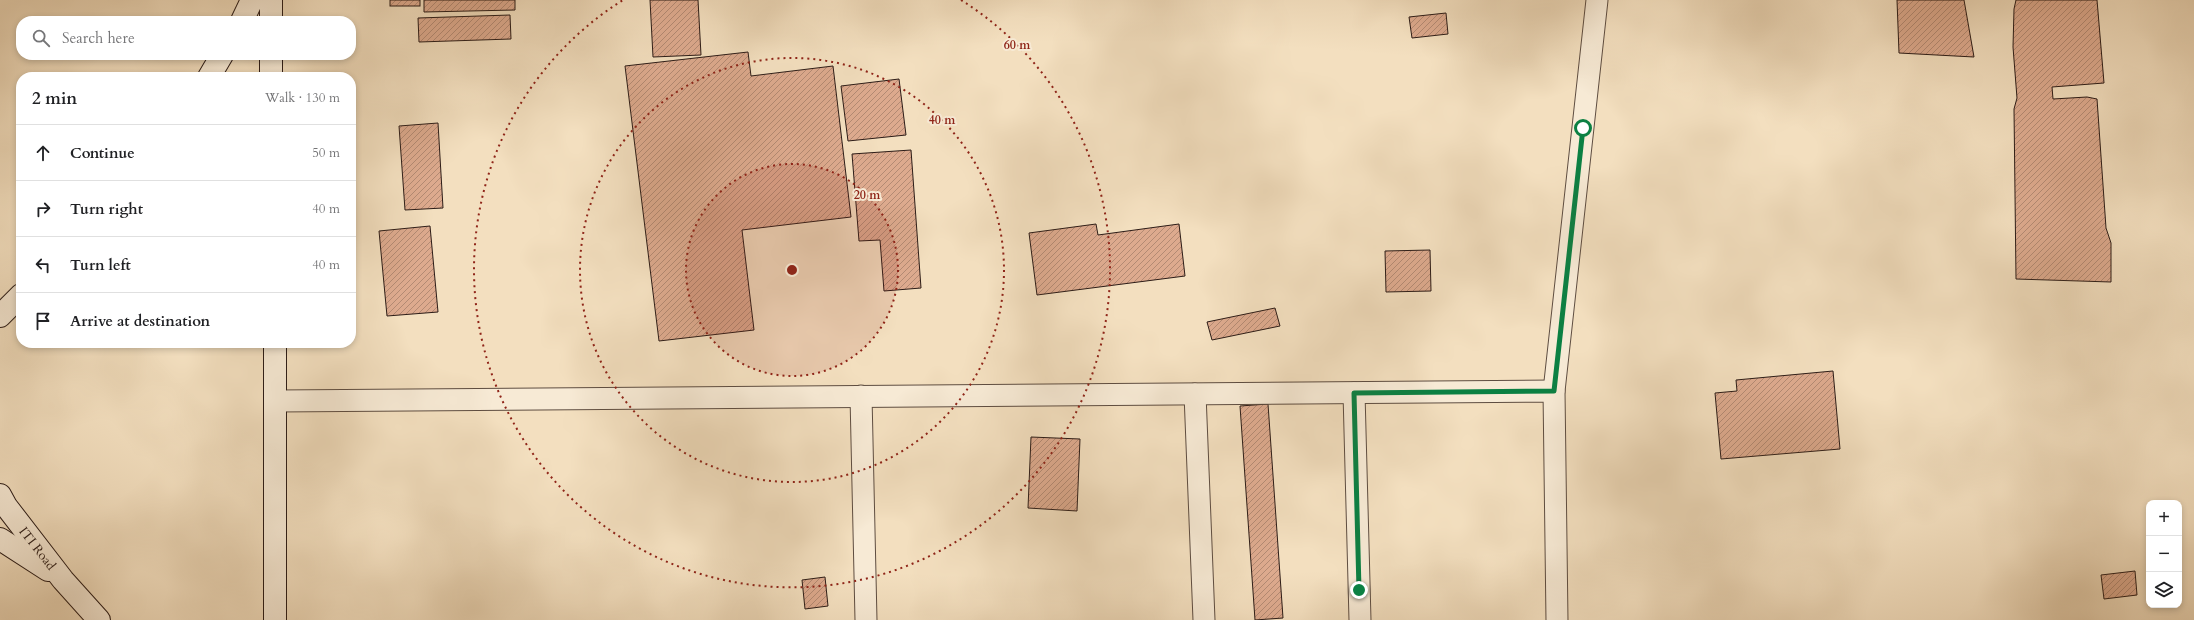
<!DOCTYPE html>
<html lang="en">
<head>
<meta charset="utf-8">
<style>
	:root { --surface:#fff; --page:#f2f2f2; --text:#202124; --muted:#757577; --line:#e0e0e0 }
	body { margin:0; font-family:Cardo,serif; background:var(--page); color:var(--text) }
	.controls { position:absolute; right:12px; bottom:12px; display:grid; overflow:hidden; border-radius:8px; box-shadow:0 2px 6px #0003 }
	.controls button { width:36px; height:36px; display:grid; place-items:center; padding:0; border:0; border-bottom:1px solid var(--line); background:var(--surface); color:var(--text); font:20px sans-serif }
	.stop { position:absolute; width:12px; height:12px; margin:-9px; border:3px solid #0b8043; border-radius:50%; background:#fff }
	.stop.end { background:#0b8043; border-color:#fff; box-shadow:0 1px 4px #0008 }
	.list { margin:0; padding:0; list-style:none }
	h2 { display:flex; justify-content:space-between; align-items:center; height:52px; margin:0; padding:0 16px; font-size:17px }
	h2 small { font-size:13px; font-weight:400; color:var(--muted) }
	.list li { display:grid; grid-template-columns:26px 1fr auto; gap:12px; align-items:center; box-sizing:border-box; height:56px; padding:0 16px; border-top:1px solid var(--line) }
	.list b { display:block; font-size:15px; white-space:nowrap }
	.list em { font-size:13px; font-style:normal; color:var(--muted) }
	.icon { flex:none; width:22px; height:22px; fill:none; stroke:currentColor; stroke-width:2; stroke-linecap:round; stroke-linejoin:round }
	.map { position:relative; flex:none; width:2194px; height:620px; overflow:hidden }
	.search { position:absolute; background:var(--surface); box-shadow:0 2px 6px #0003; left:16px; top:16px; width:340px; height:44px; display:flex; align-items:center; gap:10px; box-sizing:border-box; padding:0 14px; border-radius:16px; color:var(--muted); font-size:15px }
	.panel { position:absolute; background:var(--surface); box-shadow:0 2px 6px #0003; left:16px; top:72px; width:340px; height:276px; border-radius:16px }
	.map>svg:first-child { display:block }
	.building { fill:url(#building-hatch); stroke:#2c1c17 }
	.lines { fill:none; stroke-linecap:round; stroke-linejoin:round }
	.lane-casing { stroke:#5e4d41; stroke-width:23 }
	.secondary-casing { stroke:#2c1c17; stroke-width:24 }
	.lane { stroke:#f7ead5; stroke-width:21 }
	.secondary { stroke:#f7ead5; stroke-width:22 }
	.route { stroke:#0b8043; stroke-width:5 }
	.ring { fill:none; stroke:#8f2418; stroke-width:2; stroke-dasharray:2 4 }
	.labels { text-anchor:middle; stroke-width:4; stroke-linejoin:round; paint-order:stroke }
	.street-label { font-size:13px; fill:#2c1c17; stroke:#f7ead5 }
	.centre { fill:#8f2418; stroke:#f7ead5; stroke-width:2 }
	.ring-label { font-size:12px; text-anchor:middle; font-weight:bold; fill:#8f2418; stroke:#f7ead5; stroke-width:4; stroke-linejoin:round; paint-order:stroke }
</style>
</head>
<body>
<div class="map">
<svg width="2194" height="620" viewBox="0 0 2194 620">
	<defs>
		<pattern id="building-hatch" width="6" height="6" patternUnits="userSpaceOnUse"><rect width="6" height="6" fill="#ddaa8e"/><path d="M-1 1l2-2M0 6l6-6M5 7l2-2" fill="none" stroke="#b38a73"/></pattern>
	</defs>
	<rect width="100%" height="100%" fill="#f3dfbf"/>
	<filter id="stains"><feTurbulence type="fractalNoise" baseFrequency=".005" numOctaves="4"/><feColorMatrix values="0 0 0 0 .2 0 0 0 0 .09 0 0 0 0 .02 0 0 0 .5 -.17"/></filter>
	<radialGradient id="worn" r=".72"><stop offset=".6" stop-color="#630" stop-opacity="0"/><stop offset="1" stop-color="#630" stop-opacity=".3"/></radialGradient>
	<g class="building">
		<rect x="390" y="0" width="30" height="6"/>
		<polygon points="424,0 515,0 515,10 424,12"/>
		<polygon points="650,0 698,0 701,55 653,57"/>
		<polygon points="1897,0 1964,0 1974,57 1899,53"/>
		<polygon points="2016,0 2097,0 2104,83 2052,87 2053,99 2087,97 2097,99 2106,228 2111,243 2111,282 2016,279 2014,109 2017,98 2013,47 2014,9"/>
		<polygon points="1446,13 1448,34 1412,38 1409,17"/>
		<polygon points="510,15 511,39 419,42 418,18"/>
		<polygon points="748,52 751,76 833,66 851,217 742,230 754,330 659,341 625,66"/>
		<polygon points="899,79 906,135 848,141 841,86"/>
		<polygon points="438,123 443,208 405,210 399,126"/>
		<polygon points="911,150 921,288 884,291 880,240 859,241 852,154"/>
		<polygon points="1096,224 1098,235 1179,224 1185,276 1037,295 1029,233"/>
		<polygon points="430,226 438,312 387,316 379,231"/>
		<polygon points="1430,250 1431,291 1386,292 1385,251"/>
		<polygon points="1275,308 1280,326 1212,340 1207,322"/>
		<polygon points="1833,371 1840,449 1721,459 1715,393 1737,391 1736,380"/>
		<polygon points="1268,404 1283,618 1255,620 1240,406"/>
		<polygon points="1031,437 1080,439 1077,511 1028,508"/>
		<polygon points="2135,571 2137,595 2104,599 2101,575"/>
		<polygon points="825,577 828,606 805,609 802,580"/>
	</g>
	<g class="lines">
		<defs>
			<g id="lane">
				<polyline points="1554,391 1597,0"/>
				<polyline points="1354,393 1360,620"/>
				<polyline points="1195,394 1204,620"/>
				<polyline points="861,396 866,620"/>
				<polyline points="277,401 1554,391 1557,620"/>
			</g>
			<g id="secondary">
				<polyline points="242,21 252,0"/>
				<polyline points="271,21 271,0"/>
				<polyline points="209,77 222,55"/>
				<polyline points="271,77 271,55"/>
				<polyline points="0,316 21,295"/>
				<polyline points="0,495 6,506 63,580 99,620"/>
				<polyline points="0,539 48,570"/>
				<polyline points="275,620 275,343"/>
			</g>
		</defs>
		<use href="#lane" class="lane-casing"/>
		<use href="#secondary" class="secondary-casing"/>
		<use href="#lane" class="lane"/>
		<use href="#secondary" class="secondary"/>
	</g>
	<g class="lines">
		<polyline class="route" points="1359,590 1354,393 1554,391 1583,128"/>
	</g>
	<circle cx="792" cy="270" r="106" fill="#8f2418" fill-opacity=".12"/>
	<g class="ring">
		<circle cx="792" cy="270" r="106"/>
		<circle cx="792" cy="270" r="212"/>
		<path d="M961 0A318 318 0 1 1 623 0"/>
	</g>
	<g class="labels">
		<g class="street-label">
			<text transform="translate(38 548) rotate(52)" y="5">ITI Road</text>
		</g>
	</g>
	<circle cx="792" cy="270" r="6" class="centre"/>
	<g class="ring-label">
		<text x="1017" y="49">60 m</text>
		<text x="942" y="124">40 m</text>
		<text x="867" y="199">20 m</text>
	</g>
	<rect width="100%" height="100%" filter="url(#stains)"/>
	<rect width="100%" height="100%" fill="url(#worn)"/>
</svg>
<div class="controls">
<button>+</button>
<button>−</button>
<button><svg class="icon" aria-label="layers" viewBox="0 0 24 24"><path d="M12 4l9 5-9 5-9-5zM3 14l9 5 9-5"/></svg></button>
</div>
<div class="stop" style="left:1583px;top:128px"></div>
<div class="stop end" style="left:1359px;top:590px"></div>
<div class="search"><svg class="icon" aria-label="search" viewBox="0 0 24 24"><circle cx="10" cy="10" r="6"/><path d="M15 15l6 6"/></svg>Search here</div>
<section class="panel">
<h2>2 min<small>Walk · 130 m</small></h2>
<ul class="list">
<li><svg class="icon" aria-label="ahead" viewBox="0 0 24 24"><path d="M12 20V5M6 11l6-6 6 6"/></svg><div><b>Continue</b></div><em>50 m</em></li>
<li><svg class="icon" aria-label="right" viewBox="0 0 24 24"><path d="M7 20v-9h11M14 6l5 5-5 5"/></svg><div><b>Turn right</b></div><em>40 m</em></li>
<li><svg class="icon" aria-label="left" viewBox="0 0 24 24"><path d="M17 20v-9H6M10 6l-5 5 5 5"/></svg><div><b>Turn left</b></div><em>40 m</em></li>
<li><svg class="icon" aria-label="arrive" viewBox="0 0 24 24"><path d="M6 21V4h12l-3 4 3 4H6"/></svg><div><b>Arrive at destination</b></div></li>
</ul>
</section>
</div>
</body>
</html>
